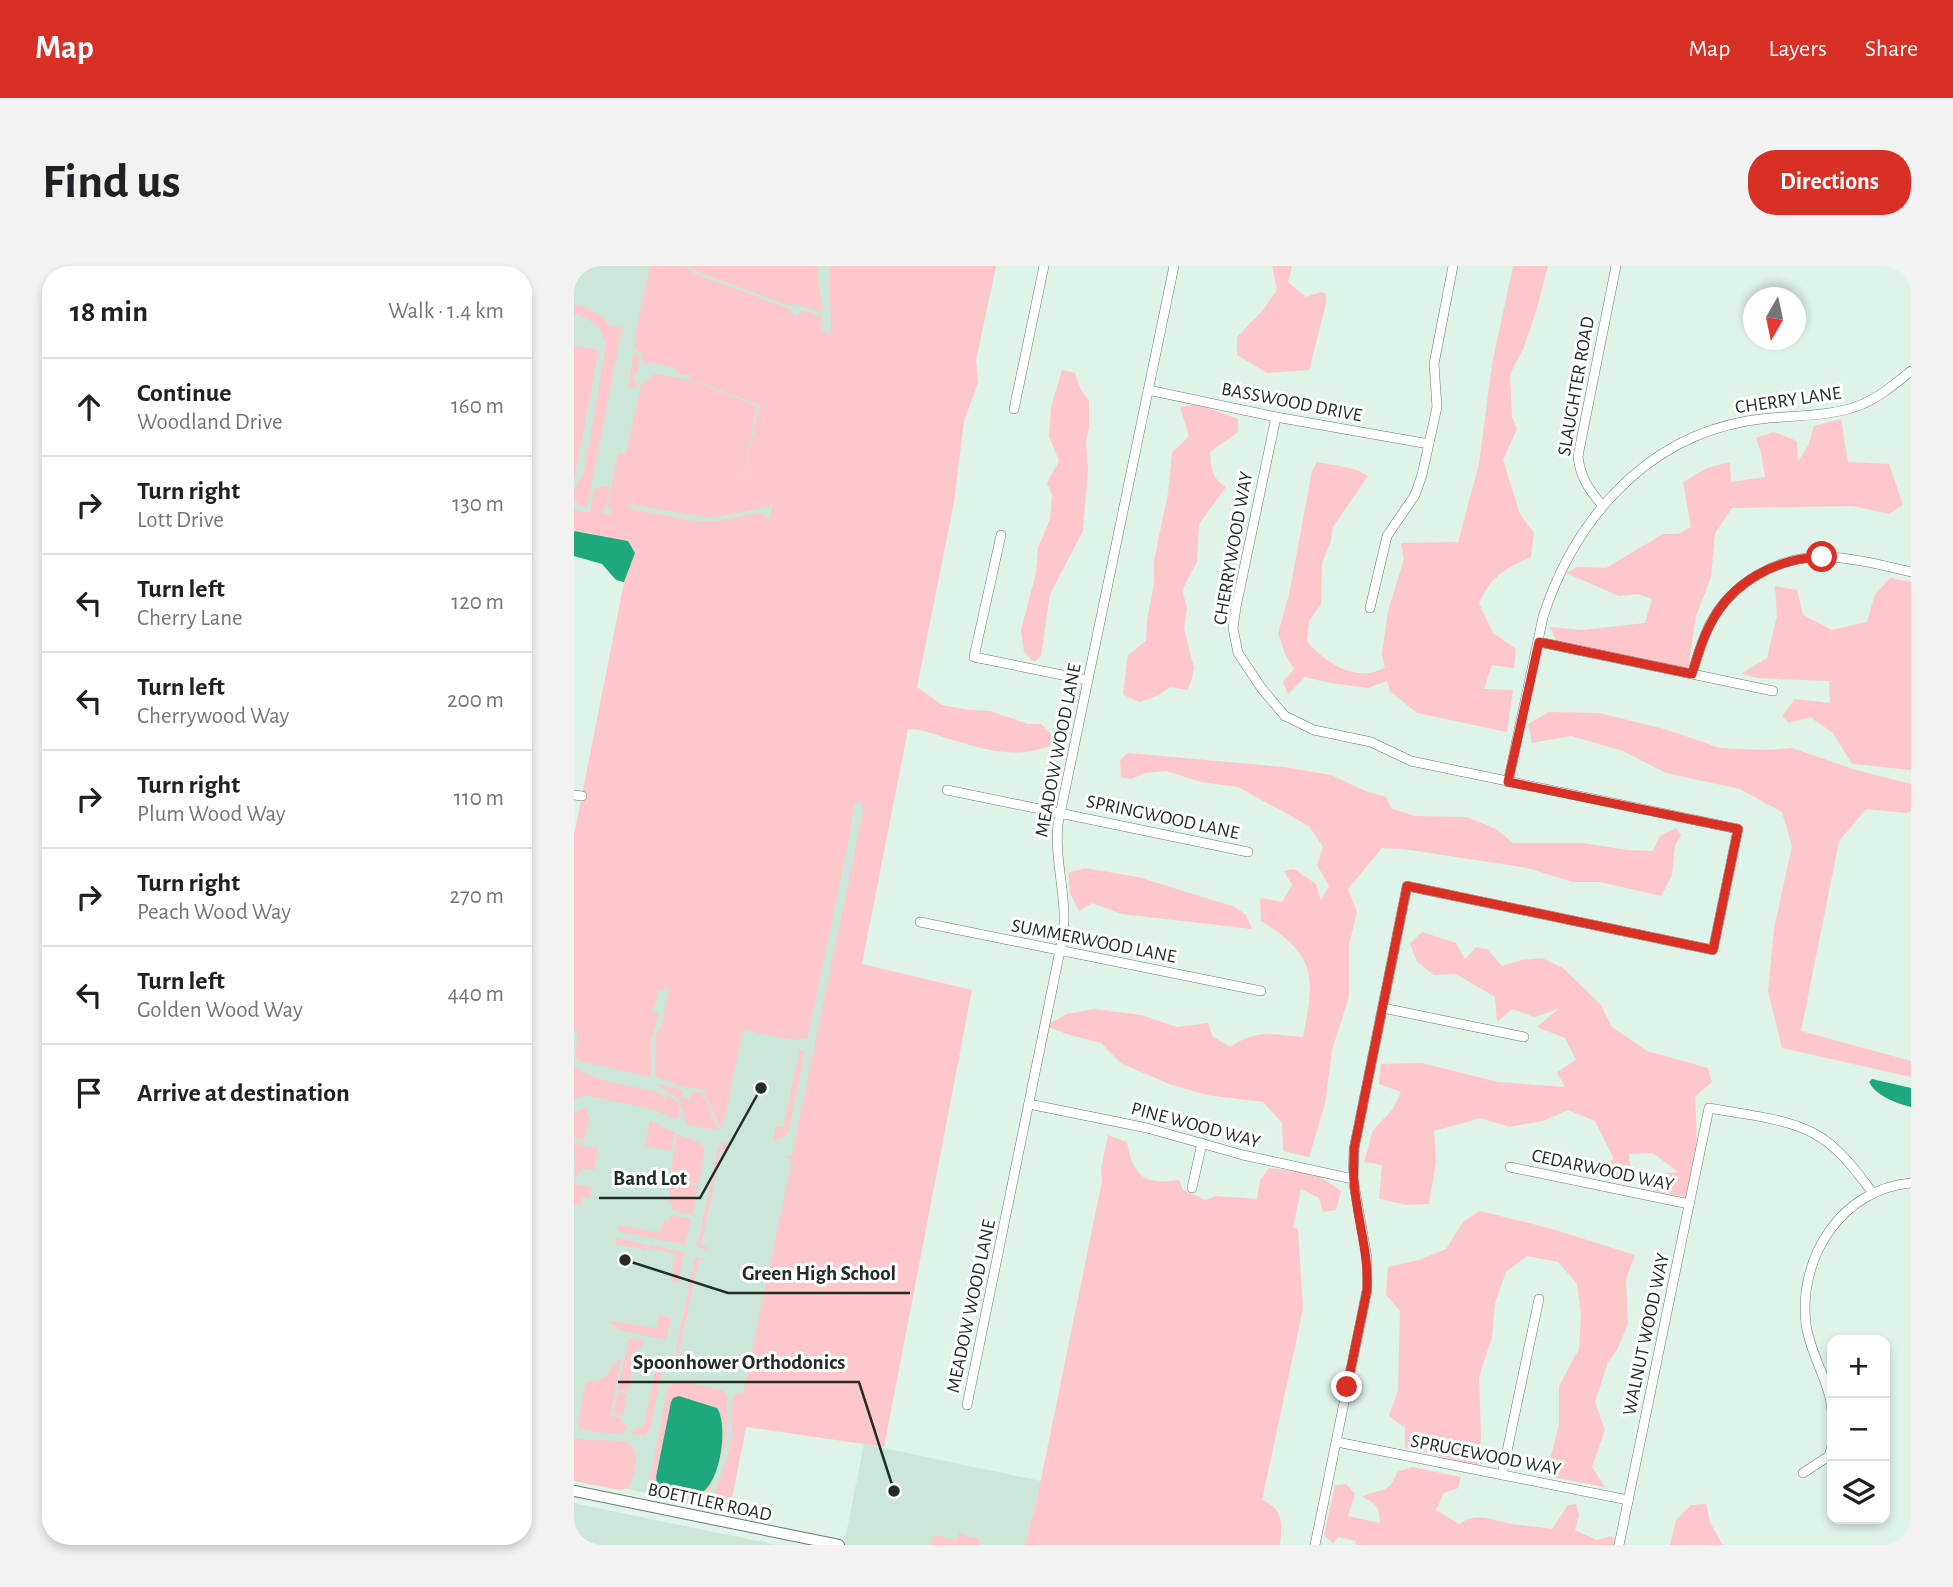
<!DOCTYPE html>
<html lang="en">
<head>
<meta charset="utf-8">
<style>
	:root { --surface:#fff; --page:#f2f2f2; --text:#202124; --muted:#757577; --line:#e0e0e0; --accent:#d93025 }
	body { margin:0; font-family:"Alegreya Sans",sans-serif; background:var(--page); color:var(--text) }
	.controls { position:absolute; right:21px; bottom:21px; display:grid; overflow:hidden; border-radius:14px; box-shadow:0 4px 10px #0003 }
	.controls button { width:63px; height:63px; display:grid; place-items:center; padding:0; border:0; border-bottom:2px solid var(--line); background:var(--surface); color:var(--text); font:35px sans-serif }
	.compass { position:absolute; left:1169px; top:21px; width:63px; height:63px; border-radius:50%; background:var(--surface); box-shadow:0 4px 10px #0003; rotate:189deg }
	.stop { position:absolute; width:21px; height:21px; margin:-16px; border:5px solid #d93025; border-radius:50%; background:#fff }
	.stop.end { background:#d93025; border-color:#fff; box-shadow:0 2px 7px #0008 }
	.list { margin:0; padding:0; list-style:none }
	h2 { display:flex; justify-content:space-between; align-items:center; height:91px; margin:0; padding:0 28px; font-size:30px }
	h2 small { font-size:23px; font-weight:400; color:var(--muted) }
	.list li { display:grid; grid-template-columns:46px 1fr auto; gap:21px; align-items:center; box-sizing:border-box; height:98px; padding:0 28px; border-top:2px solid var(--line) }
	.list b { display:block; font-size:26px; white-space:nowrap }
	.list p { margin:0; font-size:23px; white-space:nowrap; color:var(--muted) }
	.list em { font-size:23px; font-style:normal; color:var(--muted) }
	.icon { flex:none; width:38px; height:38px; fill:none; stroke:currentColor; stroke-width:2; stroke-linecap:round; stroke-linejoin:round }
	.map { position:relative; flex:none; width:1337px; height:1279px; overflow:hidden; border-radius:28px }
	header { display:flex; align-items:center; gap:42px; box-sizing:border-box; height:98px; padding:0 35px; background:var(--accent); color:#fff }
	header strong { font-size:33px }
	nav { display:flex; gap:38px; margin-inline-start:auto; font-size:24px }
	.intro { display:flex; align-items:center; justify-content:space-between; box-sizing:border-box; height:168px; padding:0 42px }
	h1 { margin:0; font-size:49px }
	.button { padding:18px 32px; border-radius:28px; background:var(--accent); color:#fff; font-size:24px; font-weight:700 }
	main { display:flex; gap:42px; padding:0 42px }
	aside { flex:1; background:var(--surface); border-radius:28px; box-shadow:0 4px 10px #0003 }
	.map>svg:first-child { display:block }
	.built { fill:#cce6d9 }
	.green { fill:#fec7cb; fill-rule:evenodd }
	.water { fill:#1fa87d }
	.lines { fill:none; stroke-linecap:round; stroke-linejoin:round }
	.minor-casing { stroke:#6a7b73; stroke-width:10 }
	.tertiary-casing { stroke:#6a7b73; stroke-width:12 }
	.minor { stroke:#fff; stroke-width:9 }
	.tertiary { stroke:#fff; stroke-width:10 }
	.route { stroke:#d93025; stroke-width:9 }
	.labels { text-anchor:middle; stroke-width:6; stroke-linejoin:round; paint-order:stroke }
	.street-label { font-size:19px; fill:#242c28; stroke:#fff }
	.leader { fill:none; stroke:#242c28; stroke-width:2.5 }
	.callout-dot { fill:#242c28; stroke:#fff; stroke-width:2.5 }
	.callout-label { font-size:21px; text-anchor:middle; font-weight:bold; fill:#242c28; stroke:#fff; stroke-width:6; stroke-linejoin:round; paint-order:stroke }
</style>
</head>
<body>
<header>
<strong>Map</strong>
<nav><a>Map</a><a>Layers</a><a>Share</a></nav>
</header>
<div class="intro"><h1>Find us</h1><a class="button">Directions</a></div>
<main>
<aside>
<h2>18 min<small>Walk · 1.4 km</small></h2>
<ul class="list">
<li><svg class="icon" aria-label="ahead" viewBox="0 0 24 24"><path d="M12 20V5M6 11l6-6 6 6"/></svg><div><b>Continue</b><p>Woodland Drive</p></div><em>160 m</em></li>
<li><svg class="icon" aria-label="right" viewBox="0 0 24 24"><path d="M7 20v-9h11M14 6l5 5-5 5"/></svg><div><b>Turn right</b><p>Lott Drive</p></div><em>130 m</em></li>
<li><svg class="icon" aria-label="left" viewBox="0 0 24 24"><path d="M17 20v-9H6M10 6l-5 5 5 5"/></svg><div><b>Turn left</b><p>Cherry Lane</p></div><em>120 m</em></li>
<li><svg class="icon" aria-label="left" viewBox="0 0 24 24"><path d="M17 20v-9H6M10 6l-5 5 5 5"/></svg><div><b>Turn left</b><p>Cherrywood Way</p></div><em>200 m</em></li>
<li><svg class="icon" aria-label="right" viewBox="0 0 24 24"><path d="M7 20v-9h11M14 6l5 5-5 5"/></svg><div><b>Turn right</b><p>Plum Wood Way</p></div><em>110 m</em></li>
<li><svg class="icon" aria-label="right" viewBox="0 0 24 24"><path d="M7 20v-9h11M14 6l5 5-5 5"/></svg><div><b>Turn right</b><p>Peach Wood Way</p></div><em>270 m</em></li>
<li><svg class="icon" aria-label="left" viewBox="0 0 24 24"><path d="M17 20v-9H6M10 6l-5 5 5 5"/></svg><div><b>Turn left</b><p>Golden Wood Way</p></div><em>440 m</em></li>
<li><svg class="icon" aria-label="arrive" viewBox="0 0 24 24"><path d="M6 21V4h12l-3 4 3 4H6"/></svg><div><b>Arrive at destination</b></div></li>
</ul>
</aside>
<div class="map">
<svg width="1337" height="1279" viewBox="0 0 1337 1279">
	<rect width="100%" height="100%" fill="#dff3e9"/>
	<g class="built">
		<polygon points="0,0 422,0 402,94 203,220 193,274 0,255"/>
		<polygon points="36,483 297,540 197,1023 156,1244 0,1212 0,693"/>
		<polygon points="290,1178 467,1215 451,1279 270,1279"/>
		<polygon points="0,1237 23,1242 203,1279 0,1279"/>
	</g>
	<g class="green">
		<path d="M76 0H112L121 8 216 43 220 50 227 47 228 44 248 51 247 65 257 67 255 0H422L402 94 404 117 390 155 380 236 343 421 368 439 395 444 416 445 454 458H467L485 476C439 500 393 477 346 464L334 463 288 698 398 724 310 1181 172 1161 155 1247 144 1245 139 1232 155 1186 158 1166 157 1141 161 1127 169 1128 218 894 211 890 218 889 289 545 288 538 280 537 276 568 234 771C221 779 185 767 169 763L149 861 147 863 131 828 132 824 106 820 81 810 82 769 88 759 95 722H91L90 725 84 724 79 747 85 748 77 774V811L5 795 1 789 4 767 0 766V569L52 307 61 287 54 275 0 265V243L16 247 20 224 27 220 36 222 32 241 28 247 36 249 37 243 34 240 44 187 52 188 67 119 81 108 116 114 183 140 168 217 186 139 116 113V110L102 107 103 102 75 96 73 99 70 97 67 86 61 83V71ZM199 237 196 254 186 247 139 256H125L53 242 55 238 135 252 193 241Z"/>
		<polygon points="116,0 243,0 248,47 221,38 214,39 126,7"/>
		<polygon points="698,0 718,0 714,16 732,31 747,26 752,28 752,37 735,104 693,107 663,89 663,71 689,44 703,24"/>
		<path d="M939 0H974L963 42 950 81 936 108 938 151 943 163 929 194 946 248 960 267 957 291C931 303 917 310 905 337L919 367 942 383 940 402 918 399 910 423 939 424 933 466 843 447 816 425 813 415 794 422 756 417 731 411 714 428 709 416 720 403 711 388 704 367 715 329 738 205 743 196C760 200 780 200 794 210L759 261 757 275 748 297 747 338 735 355 733 375C746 392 772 410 795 407 800 407 806 403 811 402L808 388 814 345 830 293 827 277 884 276 905 198 918 98Z"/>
		<path d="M0 39C17 41 28 49 37 62L38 60 48 62 13 241 3 239 4 234 0 237V224L10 205 32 80C29 63 18 52 0 48Z"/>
		<polygon points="0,80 25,84 1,209 0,209"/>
		<polygon points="60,87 65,90 63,108 60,108 59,116 63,117 62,122 54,120"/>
		<polygon points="488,104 501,107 507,124 515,134 515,162 512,175 514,204 509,265 476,328 467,390 460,396 450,386 447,364 462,307 464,282 476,253 478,229 473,217 485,195 475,170 477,141"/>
		<path d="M623 138 664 153V166L636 186C637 202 637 212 652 221L625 258 623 296 608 324 613 342 610 363 620 402 617 416 613 424 596 421 585 429 566 436 549 429 554 389 572 375 573 353 580 319V295L594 227 598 187 615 170 606 141Z"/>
		<polygon points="1267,153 1274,196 1315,198 1329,239 1315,248 1279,240 1158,242 1141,267 1137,311 1122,350 1114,404 982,375 976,361 1008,364 1071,357 1078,333 1064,328 1045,330 992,307 1003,301 1032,302 1089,268 1104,268 1117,261 1109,216 1133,202 1156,196 1157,216 1191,211 1187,187 1182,172 1200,166 1223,175 1224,195 1234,180 1240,160"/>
		<polygon points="1316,312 1337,316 1337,504 1278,498 1259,467 1236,451 1215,457 1208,450 1221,433 1256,437 1255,415 1183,412 1167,408 1193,392 1203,350 1201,320 1223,324 1229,349 1258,364 1293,356 1301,328"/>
		<polygon points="975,446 1025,447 1094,464 1146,482 1191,484 1218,482 1282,504 1337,518 1337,545 1332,547 1292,543 1265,575 1227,765 1337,795 1337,811 1208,782 1194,725 1200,663 1218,580 1208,546 1166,523 1092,507 1049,485 997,470 958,477 954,458"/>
		<path d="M554 487 710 501 757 509 791 525 812 531 817 542 841 550 893 551 922 563 939 577H1009L1053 584 1079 585 1086 570 1102 562 1107 569 1101 579 1098 609 1087 630 1026 616H999L953 602 829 583 808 582 774 623 783 646 775 679V731L758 784 751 838 735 891 709 885 708 857 689 836 633 829 598 819 548 798 527 777 496 769 471 760 493 748 520 743 567 749 603 761 634 757 638 770 656 781C686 762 696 769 729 771 741 710 743 690 687 655L686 632 708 636 718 619 710 605 720 603 742 618 747 634 755 620 743 599 749 581 735 560 664 521 627 516 593 505 571 507 557 513 547 511 546 494Z"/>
		<polygon points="511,602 564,611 661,641 672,649 678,663 548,648 518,637 505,645 496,627 494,607"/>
		<polygon points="848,666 882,677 891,693 902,681 913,683 928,700 947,694 968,692 989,702 1027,739 1038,761 1073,785 1134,802 1138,816 1121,831 1123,876 1112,931 1079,925 1069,910 1104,906 1079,887 1055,888 1058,917 1020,908 1040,893 1021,855 994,844 969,855 935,861 907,852 860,865 862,896 855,938 833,939 805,933 808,899 790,896 799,864 818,844 827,826 805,818 807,798 848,797 924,816 991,821 983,806 1002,794 991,772 963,761 984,743 960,751 938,743 923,756 921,731 882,708 860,709 843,696 836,678"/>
		<polygon points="226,784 231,785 214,867 210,871 199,876 202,860 209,861"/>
		<path d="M0 799C15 816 65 820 89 828V832L92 833 93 828 103 836 106 842 105 851 98 852 81 844 11 829 0 833Z"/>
		<polygon points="82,818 109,824 108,832 115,834 118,825 129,828 144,864 113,859 105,833"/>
		<polygon points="14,841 13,848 16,849 10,874 0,872 0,847"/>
		<polygon points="76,854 101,867 97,885 71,880"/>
		<polygon points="103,868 124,876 130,883 125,918 96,911"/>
		<path d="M534 869 553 876C559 911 570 919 605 914L609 924 632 934 642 930 683 933 686 914 695 902 742 908 767 925 762 944 749 946 745 932 727 923 719 961 724 963 729 1043 688 1234C710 1243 708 1258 706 1279H451L464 1228 528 915 527 903Z"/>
		<polygon points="0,877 24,883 20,904 8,902 6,908 1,911"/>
		<polygon points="149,877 155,877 154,883 147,883 127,979 133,981 132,984 123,981 144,882"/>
		<polygon points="95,914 124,920 118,949 97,944 98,937 94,936 96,923 93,922"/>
		<polygon points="0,918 18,922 16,932 8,931 6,941 0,939"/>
		<polygon points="906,945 971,961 1061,989 1052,1013 1054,1058 1043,1084 1034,1096 1021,1136 1031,1164 1018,1201 1031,1221 972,1210 985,1158 985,1120 1005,1083 1007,1049 1003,1018 984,996 953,990 932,1006 921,1037 918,1071 905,1111 907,1172 904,1199 831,1182 831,1162 815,1150 824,1124 826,1045 812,1029 814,1001 845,994 872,983 889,956"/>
		<polygon points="96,949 117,953 111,979 44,965 45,959 86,967 90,955 94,956"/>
		<polygon points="42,972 74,979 72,986 69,983 41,979"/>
		<polygon points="75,979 110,986 104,1016 97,1015 102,988 75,982"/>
		<polygon points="123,991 131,994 124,995 102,1102 107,1104 106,1106 98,1103 121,992"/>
		<polygon points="85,1049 97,1052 92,1074 45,1064 40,1059 35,1057 35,1055 82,1062"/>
		<polygon points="55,1072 70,1075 68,1082 63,1081 54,1125 44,1124"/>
		<polygon points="78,1091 88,1094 89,1100 76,1163 71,1169 57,1168 57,1166 63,1161 70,1161 83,1096 77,1093"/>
		<path d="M43 1093 47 1094 36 1150 48 1152 47 1156 53 1160 52 1164 47 1167 17 1166V1164L3 1162 12 1116C25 1116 33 1112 39 1100H42Z"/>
		<path d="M103 1115 148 1124 153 1130C153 1146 154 1164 151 1180 147 1200 130 1223 137 1243L77 1231 74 1224 94 1122ZM105 1130 149 1155C150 1187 143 1202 125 1228L91 1222 87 1220 82 1211 97 1136 99 1132Z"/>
		<polygon points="44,1126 53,1128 49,1150 39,1148"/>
		<path d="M0 1173 49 1175C70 1180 62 1210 52 1223L45 1224 0 1215Z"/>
		<path d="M838 1201 887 1211 884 1222 870 1227 862 1244 885 1258C904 1245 919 1255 939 1258 951 1260 965 1261 978 1263L994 1239 1002 1238 1005 1249 1001 1264 1023 1274 1038 1270 1042 1275 1040 1279H782L781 1275 764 1271 759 1278 750 1269 761 1219 772 1218 781 1228 774 1250 806 1257C806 1242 802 1237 788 1231 806 1221 815 1230 823 1206Z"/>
		<polygon points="1132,1238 1136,1256 1148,1278 1152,1279 1096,1279 1102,1254 1117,1239"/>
		<polygon points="368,1263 368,1271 383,1274 385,1267 391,1269 391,1271 405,1272 405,1279 357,1279 359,1270 367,1270"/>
	</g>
	<g class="water">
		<polygon points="0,265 54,275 61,287 50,316 42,314 28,298 0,290"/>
		<path d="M1298 813 1337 822V841C1322 837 1302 830 1295 816Z"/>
		<path d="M105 1130 143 1142C155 1160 146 1220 125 1228L91 1222 83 1217 82 1211 97 1136 99 1132Z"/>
	</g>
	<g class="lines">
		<defs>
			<g id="minor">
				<polyline points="574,124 702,151 855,178"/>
				<polyline points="440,143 470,0"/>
				<polyline points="702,151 662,341 659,362 664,387 688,423 711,450 740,464 797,476 837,495 1164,563 1139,684 833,620 780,883 779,913 793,992 793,1024 741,1279"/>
				<path d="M1028 239C1015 224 1006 211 1004 190L1042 0"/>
				<polyline points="427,269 400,391 513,414"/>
				<polyline points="796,342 813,270 841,229 848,209 863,141 860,98 879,0"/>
				<polyline points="965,376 1199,425"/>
				<path d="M1118 408C1123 391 1128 374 1136 358 1157 318 1202 291 1247 291 1277 291 1308 299 1337 306"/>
				<path d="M934 516 969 351C1000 255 1070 173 1173 155 1211 148 1253 153 1289 138 1307 130 1322 117 1337 105"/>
				<polyline points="373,524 674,586"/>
				<polyline points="0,529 8,530"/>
				<polyline points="346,656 687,725"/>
				<polyline points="809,742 950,771"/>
				<polyline points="455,838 573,862 669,889 779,913"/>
				<polyline points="936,901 1115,938"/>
				<polyline points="618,922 628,877"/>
				<path d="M393 1139 489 670C494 632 480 596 484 558L600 0"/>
				<path d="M1258 1146C1256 1115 1236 1089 1232 1058 1224 991 1268 923 1337 917"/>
				<polyline points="763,1176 1054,1234"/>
				<polyline points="1229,1207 1255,1190 1258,1180"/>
				<polyline points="928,1209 965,1033"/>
				<path d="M1045 1279 1135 842C1168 848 1212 852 1241 868 1265 881 1282 905 1298 926"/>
			</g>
			<polyline id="tertiary" points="0,1225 265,1279"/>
		</defs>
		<use href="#minor" class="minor-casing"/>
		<use href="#tertiary" class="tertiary-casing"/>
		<use href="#minor" class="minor"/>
		<use href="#tertiary" class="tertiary"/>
	</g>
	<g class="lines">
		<path class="route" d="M773 1121 793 1024C795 986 783 954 780 916 779 905 780 894 780 883L833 620 1139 684 1164 563 934 516 965 376 1118 408C1123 391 1128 373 1137 357 1158 316 1202 292 1248 291"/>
	</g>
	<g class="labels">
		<g class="street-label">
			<text transform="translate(1001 120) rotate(-80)" y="7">SLAUGHTER ROAD</text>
			<text transform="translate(1214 133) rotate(-8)" y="7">CHERRY LANE</text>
			<text transform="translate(718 135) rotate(11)" y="7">BASSWOOD DRIVE</text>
			<text transform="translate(658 282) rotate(-80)" y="7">CHERRYWOOD WAY</text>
			<text transform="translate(483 484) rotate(-79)" y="7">MEADOW WOOD LANE</text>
			<text transform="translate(589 550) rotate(12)" y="7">SPRINGWOOD LANE</text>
			<text transform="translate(520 674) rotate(11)" y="7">SUMMERWOOD LANE</text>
			<text transform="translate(622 858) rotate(15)" y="7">PINE WOOD WAY</text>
			<text transform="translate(1029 903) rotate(12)" y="7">CEDARWOOD WAY</text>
			<text transform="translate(396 1040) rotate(-78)" y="7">MEADOW WOOD LANE</text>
			<text transform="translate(1071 1068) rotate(-78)" y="7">WALNUT WOOD WAY</text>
			<text transform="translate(912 1188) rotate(11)" y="7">SPRUCEWOOD WAY</text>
			<text transform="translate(136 1235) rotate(12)" y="7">BOETTLER ROAD</text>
		</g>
	</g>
	<path class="leader" d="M187 822L126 932H25M51 994L154 1027H336M320 1225L285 1116H44"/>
	<g class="callout-dot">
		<circle cx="187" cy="822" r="7"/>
		<circle cx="51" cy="994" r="7"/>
		<circle cx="320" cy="1225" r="7"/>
	</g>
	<g class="callout-label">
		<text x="76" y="919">Band Lot</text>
		<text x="245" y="1014">Green High School</text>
		<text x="165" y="1103">Spoonhower Orthodonics</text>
	</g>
</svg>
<div class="controls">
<button>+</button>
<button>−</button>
<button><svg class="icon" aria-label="layers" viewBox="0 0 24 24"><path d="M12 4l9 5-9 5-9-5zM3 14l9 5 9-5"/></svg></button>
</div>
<svg class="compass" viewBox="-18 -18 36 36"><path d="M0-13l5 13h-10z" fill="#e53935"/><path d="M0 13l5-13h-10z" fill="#757577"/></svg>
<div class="stop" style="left:1248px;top:291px"></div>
<div class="stop end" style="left:773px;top:1121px"></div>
</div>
</main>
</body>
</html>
